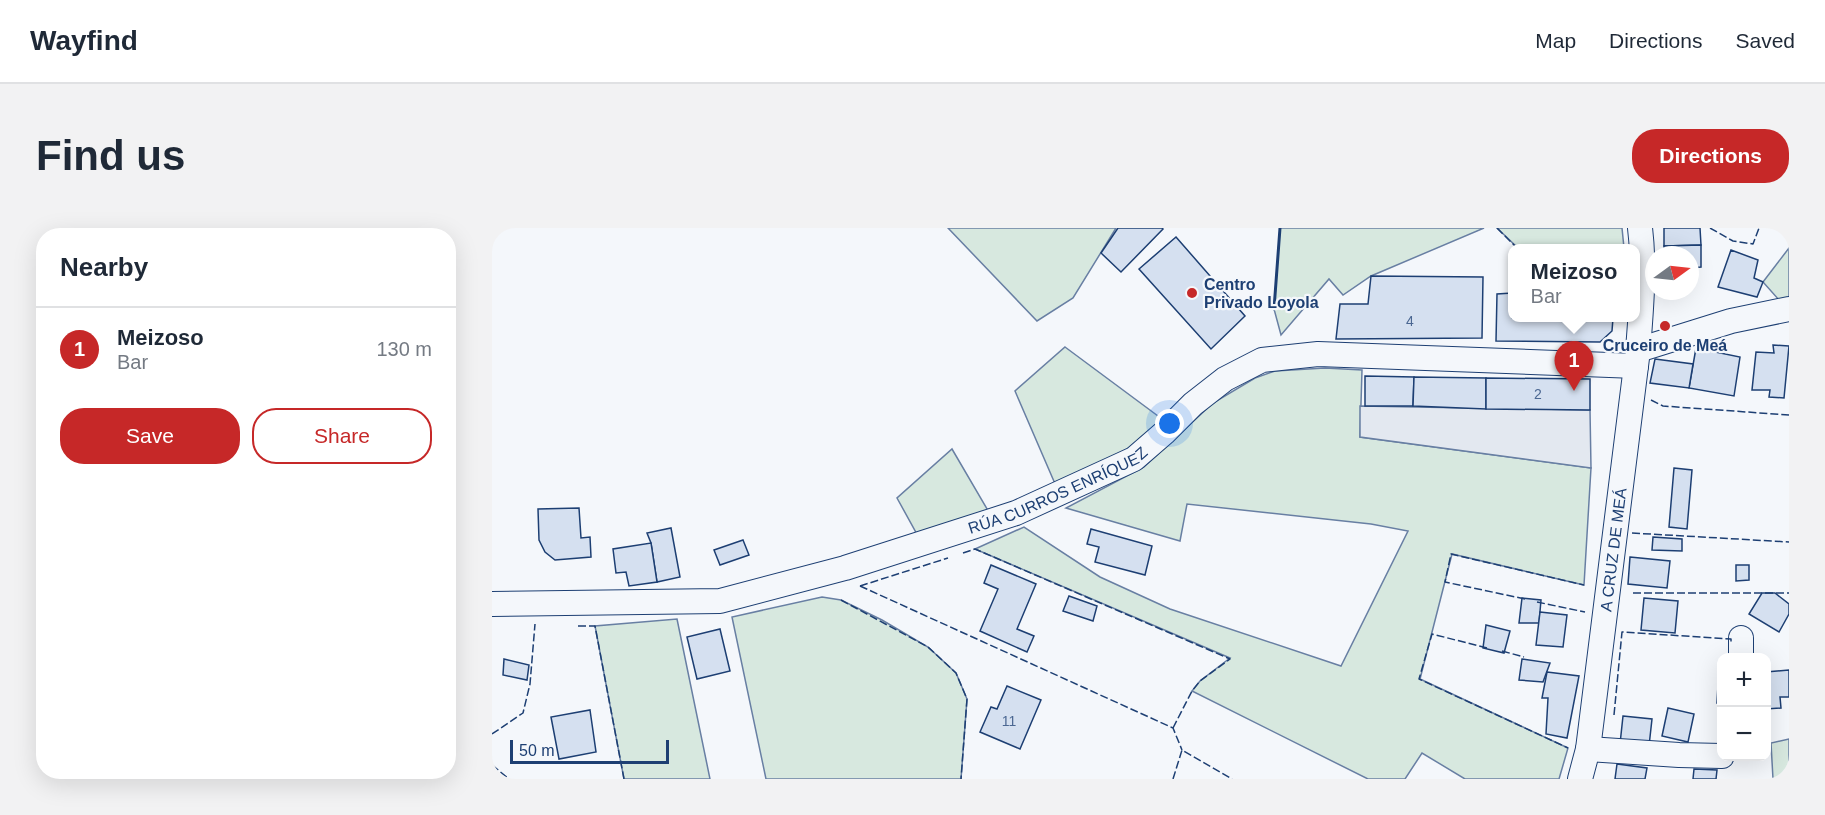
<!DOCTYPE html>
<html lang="en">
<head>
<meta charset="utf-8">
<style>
	:root { --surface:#fff; --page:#f2f2f3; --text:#1f2937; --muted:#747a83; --line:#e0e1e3; --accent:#c62828 }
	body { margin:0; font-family:Arial,sans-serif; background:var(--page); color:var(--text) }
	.controls { position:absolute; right:18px; bottom:18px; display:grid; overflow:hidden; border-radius:12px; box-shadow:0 6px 24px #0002 }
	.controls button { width:54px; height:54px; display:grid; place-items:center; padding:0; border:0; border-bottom:2px solid var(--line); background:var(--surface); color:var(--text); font:30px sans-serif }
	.compass { position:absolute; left:1153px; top:18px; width:54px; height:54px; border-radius:50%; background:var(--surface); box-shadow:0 6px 24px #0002; rotate:75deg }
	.scale { position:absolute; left:18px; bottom:15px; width:159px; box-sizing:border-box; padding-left:6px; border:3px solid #1d3f73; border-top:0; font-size:16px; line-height:21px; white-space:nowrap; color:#1d3f73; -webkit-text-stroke:4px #f4f7fb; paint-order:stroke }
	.you { position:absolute; left:678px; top:196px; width:21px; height:21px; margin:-15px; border:4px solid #fff; border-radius:50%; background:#1a73e8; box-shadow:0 0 0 9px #1a73e833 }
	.badge { display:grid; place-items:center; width:39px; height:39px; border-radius:50%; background:var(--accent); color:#fff; font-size:20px; font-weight:700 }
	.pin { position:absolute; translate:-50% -50px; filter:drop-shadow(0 2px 3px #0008) }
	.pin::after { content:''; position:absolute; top:32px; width:21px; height:18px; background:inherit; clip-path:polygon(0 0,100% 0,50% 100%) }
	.popup { position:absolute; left:1016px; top:16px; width:132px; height:78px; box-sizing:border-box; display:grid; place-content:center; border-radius:12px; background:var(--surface); filter:drop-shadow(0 2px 4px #0005); font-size:20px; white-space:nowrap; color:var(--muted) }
	.popup b { font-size:22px; color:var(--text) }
	.popup::after { content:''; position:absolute; left:50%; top:100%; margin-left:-12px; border:12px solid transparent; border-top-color:var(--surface) }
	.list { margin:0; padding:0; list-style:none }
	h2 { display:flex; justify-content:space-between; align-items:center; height:78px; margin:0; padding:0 24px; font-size:26px }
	h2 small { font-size:20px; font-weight:400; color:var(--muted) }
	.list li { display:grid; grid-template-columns:39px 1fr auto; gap:18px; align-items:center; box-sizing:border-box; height:84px; padding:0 24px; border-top:2px solid var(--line) }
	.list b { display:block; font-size:22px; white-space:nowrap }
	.list p { margin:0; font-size:20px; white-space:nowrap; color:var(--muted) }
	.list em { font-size:20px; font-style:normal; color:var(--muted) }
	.actions { display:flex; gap:12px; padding:18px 24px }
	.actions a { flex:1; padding:14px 0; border:2px solid var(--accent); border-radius:24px; text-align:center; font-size:21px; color:var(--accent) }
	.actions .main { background:var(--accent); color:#fff }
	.map { position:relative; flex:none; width:1297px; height:551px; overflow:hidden; border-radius:24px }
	header { display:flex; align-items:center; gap:36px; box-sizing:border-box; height:84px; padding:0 30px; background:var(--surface); border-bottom:2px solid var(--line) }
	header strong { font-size:28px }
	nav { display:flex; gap:33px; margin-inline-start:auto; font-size:21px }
	.intro { display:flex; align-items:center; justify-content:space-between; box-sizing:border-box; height:144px; padding:0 36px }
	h1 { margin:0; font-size:42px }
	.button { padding:15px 27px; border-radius:24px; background:var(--accent); color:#fff; font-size:21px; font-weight:700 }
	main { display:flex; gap:36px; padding:0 36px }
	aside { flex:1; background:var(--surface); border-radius:24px; box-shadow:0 6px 24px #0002 }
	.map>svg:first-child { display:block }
	.green { fill:#d7e8df; stroke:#687fa3; stroke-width:1.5 }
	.parking { fill:#e3e8f0; stroke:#687fa3; stroke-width:1.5 }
	.building { fill:#d5e0f0; stroke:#1d3f73; stroke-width:1.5 }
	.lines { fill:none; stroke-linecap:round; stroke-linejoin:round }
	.minor-casing { stroke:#1d3f73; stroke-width:26 }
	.minor { stroke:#f4f7fb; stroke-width:24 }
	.fence { stroke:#1d3f73; stroke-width:1.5; stroke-dasharray:8 3; stroke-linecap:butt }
	.wall { stroke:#1d3f73; stroke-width:3 }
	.poi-dot { fill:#c62828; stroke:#f4f7fb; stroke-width:2 }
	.labels { text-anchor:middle; stroke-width:4.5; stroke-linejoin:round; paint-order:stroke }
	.number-label { font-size:14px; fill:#4b6792 }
	.poi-label { font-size:16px; font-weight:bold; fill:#1d3f73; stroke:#f4f7fb; text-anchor:start }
	.street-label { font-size:16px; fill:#1d3f73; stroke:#f4f7fb }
</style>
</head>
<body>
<header>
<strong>Wayfind</strong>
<nav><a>Map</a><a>Directions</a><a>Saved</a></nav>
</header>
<div class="intro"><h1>Find us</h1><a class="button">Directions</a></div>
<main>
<aside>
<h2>Nearby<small></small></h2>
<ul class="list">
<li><span class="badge">1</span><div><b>Meizoso</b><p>Bar</p></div><em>130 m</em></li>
</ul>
<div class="actions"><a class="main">Save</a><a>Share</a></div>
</aside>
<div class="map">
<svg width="1297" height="551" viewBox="0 0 1297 551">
	<rect width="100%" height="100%" fill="#f4f7fb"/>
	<g class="green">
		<polygon points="456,0 624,0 581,70 545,93"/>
		<polygon points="788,0 992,0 879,48 851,67 837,51 789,107 782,81"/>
		<polygon points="1005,0 1130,0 1132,20 1026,20"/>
		<polygon points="1297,20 1297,72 1288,73 1271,54"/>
		<polygon points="573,119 670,191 637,220 564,258 523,163"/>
		<polygon points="833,140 870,142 868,209 1099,240 1092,357 960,326 928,451 1076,520 1067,551 973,551 930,525 913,551 876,551 700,463 708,453 738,430 483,321 532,299 608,349 678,381 849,438 916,303 879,296 695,276 688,313 574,280 652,239 721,175 763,150 783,143"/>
		<polygon points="460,221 498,286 426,308 405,270"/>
		<polygon points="330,369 349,372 390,392 436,419 464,445 475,471 469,551 274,551 240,389"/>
		<polygon points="185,391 218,551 132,551 103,398"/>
		<polygon points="1297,511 1297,551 1281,551 1279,515"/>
	</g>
	<polygon class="parking" points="868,178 1098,182 1099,240 868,209"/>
	<g class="building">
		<polygon points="626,0 670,0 671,1 629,44 609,25"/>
		<polygon points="1172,0 1208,0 1209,17 1172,18"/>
		<polygon points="684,9 753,88 719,121 647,41"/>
		<polygon points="1209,17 1209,39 1198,40 1198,27 1173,27 1172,18"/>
		<polygon points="1239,22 1266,32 1262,50 1271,54 1265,69 1226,59"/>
		<polygon points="879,48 991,49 990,110 844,111 848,76 876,76"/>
		<polygon points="1020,65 1020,90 1121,90 1120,103 1108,114 1004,113 1005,66"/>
		<polygon points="1281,117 1297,118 1292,170 1277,169 1278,162 1260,162 1264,124 1282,125"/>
		<polygon points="1204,120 1248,129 1242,168 1197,160"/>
		<polygon points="1163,131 1201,136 1197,160 1158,155"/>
		<polygon points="873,148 922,149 921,178 873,178"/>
		<polygon points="922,149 994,150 994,181 921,178"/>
		<polygon points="994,150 1098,151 1098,182 994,181"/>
		<polygon points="1182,240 1200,242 1195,301 1177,299"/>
		<polygon points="87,280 89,310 98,309 99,329 63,332 53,324 47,312 46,281"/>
		<polygon points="179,300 188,349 165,354 159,315 155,305"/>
		<polygon points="599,301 660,318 653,347 603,334 607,319 595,316"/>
		<polygon points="1161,309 1190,311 1190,323 1160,322"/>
		<polygon points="251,312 257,327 228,337 222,322"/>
		<polygon points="159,315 165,354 137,358 134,344 124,345 121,321"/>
		<polygon points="1138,329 1178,333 1175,360 1136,356"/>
		<polygon points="499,337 544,356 525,401 542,408 535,424 488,403 506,361 492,355"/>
		<polygon points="1244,337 1257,337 1257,352 1244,353"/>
		<polygon points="1270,365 1283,365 1297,376 1297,386 1287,404 1257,386"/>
		<polygon points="577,368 605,378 601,393 571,383"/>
		<polygon points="1030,370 1049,372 1047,395 1027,395"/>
		<polygon points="1152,370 1186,373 1183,405 1149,402"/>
		<polygon points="1048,384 1075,387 1071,419 1044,417"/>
		<polygon points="994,397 1018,403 1012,425 991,420"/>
		<polygon points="228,401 238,443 205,451 195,409"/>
		<polygon points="12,431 37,437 35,452 11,447"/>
		<polygon points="1030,431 1058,435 1051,454 1027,452"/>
		<polygon points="1297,442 1297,469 1288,469 1289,480 1274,481 1274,444"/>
		<polygon points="1055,444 1087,448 1075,510 1054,506 1056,470 1050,470"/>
		<polygon points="1226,457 1230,457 1230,475 1225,475"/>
		<polygon points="515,458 549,472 528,521 488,504 499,479 505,481"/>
		<polygon points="1176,480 1202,486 1196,514 1170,508"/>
		<polygon points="98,482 104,524 67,531 59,489"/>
		<polygon points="1131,488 1160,491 1157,518 1128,516"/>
		<polygon points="1125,536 1155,540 1153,551 1123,551"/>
		<polygon points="1202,541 1225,542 1224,551 1201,551"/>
	</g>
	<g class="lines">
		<defs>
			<g id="minor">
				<polyline points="1146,122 1239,93 1297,81"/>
				<path id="s1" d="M0 376 228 373 353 340 524 285 642 231 672 205 701 176 733 151 770 132 826 126 1144 138"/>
				<polyline points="1249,410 1249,430"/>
				<polyline points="1096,521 1187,527 1230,528"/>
				<path id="s2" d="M1088 551 1096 521 1146 122C1149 82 1153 41 1148 0"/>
			</g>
		</defs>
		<use href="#minor" class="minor-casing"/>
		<use href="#minor" class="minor"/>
		<g class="fence">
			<polyline points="1005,0 1026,21"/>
			<polyline points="1218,0 1241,13 1261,16 1267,0"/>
			<polyline points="1159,172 1171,178 1297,187"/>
			<polyline points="1140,305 1297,314"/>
			<polyline points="471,325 483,321 738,431 708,453 700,463 681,500"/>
			<polyline points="368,358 681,500 690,522"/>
			<polyline points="368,358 456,330"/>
			<polyline points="1141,365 1297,365"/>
			<polyline points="1033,371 953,354 959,326 1092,357"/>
			<polyline points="349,372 436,419 464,445 475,471 469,551"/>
			<polyline points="1045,374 1093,384"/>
			<polyline points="86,398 103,398 132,551"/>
			<polyline points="995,420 940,406 927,451 1076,520"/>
			<polyline points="1010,423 1032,429"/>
			<polyline points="1122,487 1130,404 1239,411 1239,415"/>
			<polyline points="0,506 31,485 38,456 43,396"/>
			<polyline points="0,537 17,551"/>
			<polyline points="681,551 690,522 740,551"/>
		</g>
		<polyline class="wall" points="782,81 788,0"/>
	</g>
	<g class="poi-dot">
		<circle cx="700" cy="65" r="6"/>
		<circle cx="1173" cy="98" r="6"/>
	</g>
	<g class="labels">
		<g class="number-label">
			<text x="918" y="98">4</text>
			<text x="1046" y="171">2</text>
			<text x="517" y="498">11</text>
		</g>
		<g class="poi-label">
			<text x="712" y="62">Centro<tspan x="712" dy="18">Privado Loyola</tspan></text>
			<text x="1173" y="123" text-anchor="middle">Cruceiro de Meá</text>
		</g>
		<g class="street-label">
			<text dy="6" stroke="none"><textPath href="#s1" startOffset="584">RÚA CURROS ENRÍQUEZ</textPath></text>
			<text dy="6" stroke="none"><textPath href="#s2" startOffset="232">A CRUZ DE MEÁ</textPath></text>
		</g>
	</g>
</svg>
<div class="controls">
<button>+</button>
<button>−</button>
</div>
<svg class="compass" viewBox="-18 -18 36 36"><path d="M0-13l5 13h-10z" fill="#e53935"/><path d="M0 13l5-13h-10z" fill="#747a83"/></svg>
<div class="scale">50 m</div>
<div class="you"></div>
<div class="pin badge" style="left:1082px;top:163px">1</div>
<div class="popup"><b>Meizoso</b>Bar</div>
</div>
</main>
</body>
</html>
